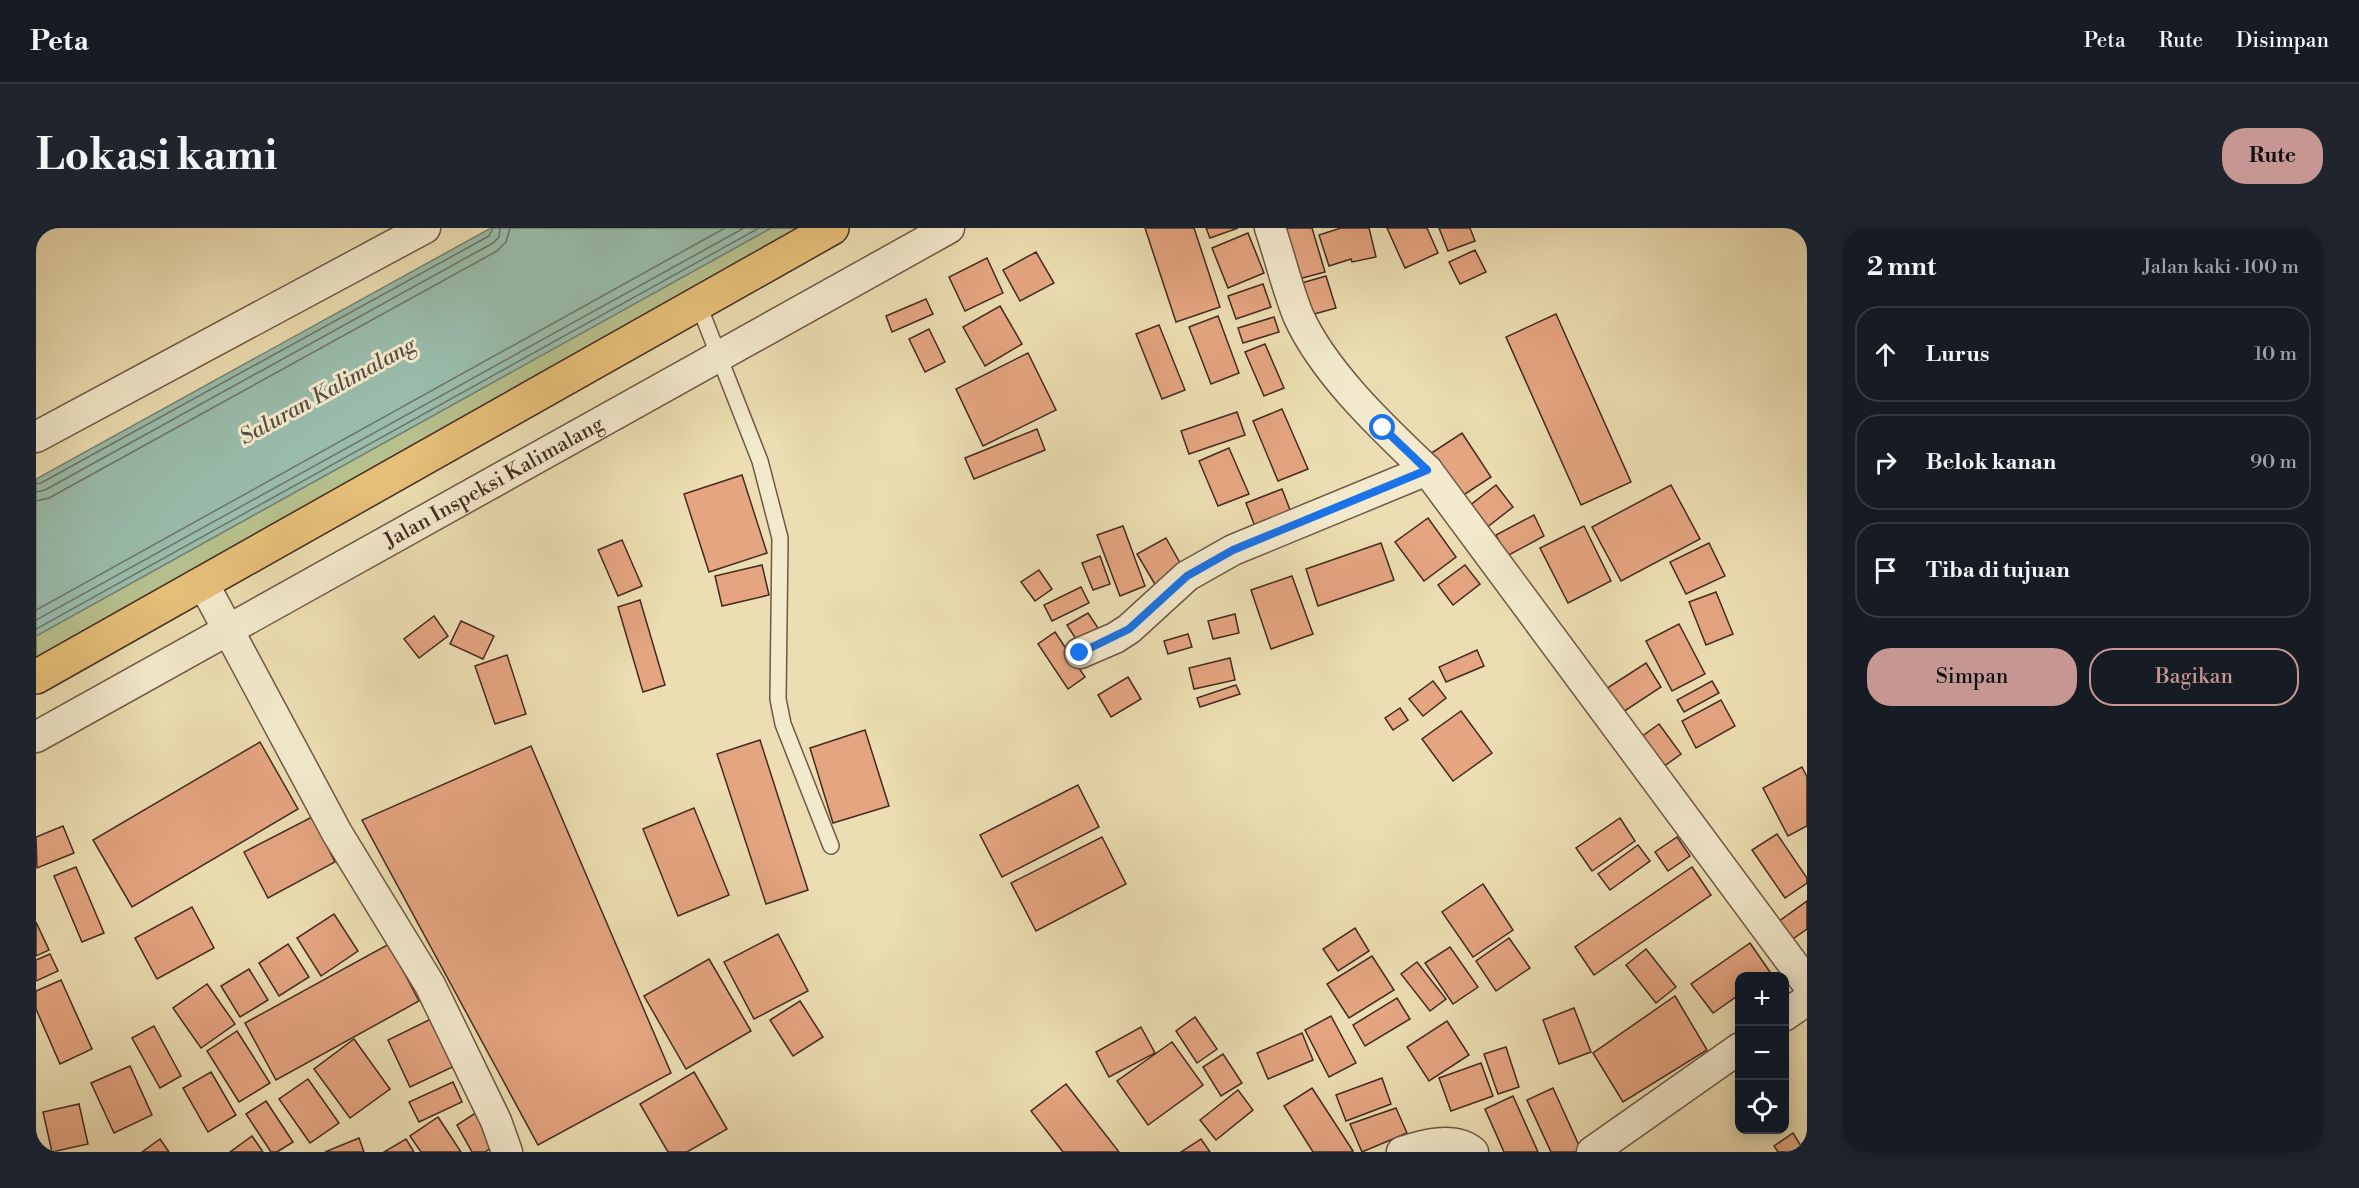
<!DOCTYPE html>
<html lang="id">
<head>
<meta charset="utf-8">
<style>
	:root { --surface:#171b24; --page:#20242c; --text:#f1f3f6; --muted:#9ea1a6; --line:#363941; --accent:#c59692 }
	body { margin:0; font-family:"Libre Bodoni",serif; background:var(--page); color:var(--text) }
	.controls { position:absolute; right:18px; bottom:18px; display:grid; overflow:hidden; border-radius:12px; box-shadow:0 3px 15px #0003 }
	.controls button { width:54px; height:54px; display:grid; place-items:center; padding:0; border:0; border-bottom:2px solid var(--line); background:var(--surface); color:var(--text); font:30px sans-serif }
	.stop { position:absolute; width:18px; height:18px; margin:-14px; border:4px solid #1a73e8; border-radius:50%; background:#fff }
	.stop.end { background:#1a73e8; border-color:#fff; box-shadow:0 2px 6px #0008 }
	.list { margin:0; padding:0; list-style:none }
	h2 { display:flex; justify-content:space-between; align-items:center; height:78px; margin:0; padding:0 24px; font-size:26px }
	h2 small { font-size:20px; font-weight:400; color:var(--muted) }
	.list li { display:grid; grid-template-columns:39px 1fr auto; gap:18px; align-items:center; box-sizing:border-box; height:96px; margin:0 12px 12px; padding:0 12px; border:2px solid var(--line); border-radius:24px }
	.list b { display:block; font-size:22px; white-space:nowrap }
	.list em { font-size:20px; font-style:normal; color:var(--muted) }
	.actions { display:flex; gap:12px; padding:18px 24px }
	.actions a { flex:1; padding:14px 0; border:2px solid var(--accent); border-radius:24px; text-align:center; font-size:21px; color:var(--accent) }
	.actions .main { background:var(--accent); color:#111 }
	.icon { flex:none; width:33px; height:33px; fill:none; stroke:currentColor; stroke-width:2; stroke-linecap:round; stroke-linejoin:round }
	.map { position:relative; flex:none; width:1771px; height:924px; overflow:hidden; border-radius:24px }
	header { display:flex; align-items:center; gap:36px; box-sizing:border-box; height:84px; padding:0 30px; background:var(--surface); border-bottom:2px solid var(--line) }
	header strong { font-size:28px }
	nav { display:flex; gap:33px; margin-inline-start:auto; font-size:21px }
	.intro { display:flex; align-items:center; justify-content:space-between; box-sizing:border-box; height:144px; padding:0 36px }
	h1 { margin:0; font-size:42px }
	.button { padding:15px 27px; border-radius:24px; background:var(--accent); color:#111; font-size:21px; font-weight:700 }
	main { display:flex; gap:36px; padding:0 36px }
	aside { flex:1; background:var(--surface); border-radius:24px; box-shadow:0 3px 15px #0003 }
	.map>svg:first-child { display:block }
	.green { fill:#b7c18d; stroke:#7e7658; stroke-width:1.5 }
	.water { fill:#99bcab; stroke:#778274; stroke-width:1.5 }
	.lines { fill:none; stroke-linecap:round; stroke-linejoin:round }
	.shore { stroke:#6e7466; stroke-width:1.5 }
	.building { fill:#e5a581; stroke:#442b22; stroke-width:1.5 }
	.service-casing { stroke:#6e5846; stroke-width:18 }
	.minor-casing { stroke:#6e5846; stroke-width:33 }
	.primary-casing { stroke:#442b22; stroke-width:36 }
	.service { stroke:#f3eacd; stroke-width:15 }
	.minor { stroke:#f3eacd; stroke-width:30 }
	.primary { stroke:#e6bf79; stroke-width:33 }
	.route { stroke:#1a73e8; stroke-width:8 }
	.labels { text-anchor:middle; stroke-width:6; stroke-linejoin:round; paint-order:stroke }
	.street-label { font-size:21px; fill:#442b22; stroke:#f3eacd }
	.water-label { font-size:22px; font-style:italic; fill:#594f44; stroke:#f3eacd }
</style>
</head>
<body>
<header>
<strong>Peta</strong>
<nav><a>Peta</a><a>Rute</a><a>Disimpan</a></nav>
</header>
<div class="intro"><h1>Lokasi kami</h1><a class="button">Rute</a></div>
<main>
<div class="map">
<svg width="1771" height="924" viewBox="0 0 1771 924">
	<rect width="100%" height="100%" fill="#ecdeb2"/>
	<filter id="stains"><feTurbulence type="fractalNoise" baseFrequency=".00333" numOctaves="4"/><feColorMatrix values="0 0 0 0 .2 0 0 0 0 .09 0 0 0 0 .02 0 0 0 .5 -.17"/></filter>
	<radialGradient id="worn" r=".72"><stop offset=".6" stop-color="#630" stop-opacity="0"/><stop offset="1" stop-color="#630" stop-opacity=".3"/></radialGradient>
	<polygon class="green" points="735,0 796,0 0,449 0,408"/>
	<polygon class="water" points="455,0 735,0 0,408 0,251"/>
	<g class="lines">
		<g class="shore">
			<polyline points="0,256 5,255 453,8 457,0"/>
			<polyline points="0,264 9,262 457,15 463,9 464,0"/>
			<polyline points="0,273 13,270 461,23 470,14 474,0"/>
			<polyline points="0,382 689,0"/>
			<polyline points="0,392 708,0"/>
			<polyline points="0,401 723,0"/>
		</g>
	</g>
	<g class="building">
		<polygon points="1109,0 1158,0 1184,79 1140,94"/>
		<polygon points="1170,0 1202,0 1174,10"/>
		<polygon points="1240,0 1276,0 1289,44 1255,53"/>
		<polygon points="1305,0 1333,0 1340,29 1316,34 1315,31 1293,38 1283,7"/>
		<polygon points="1351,0 1391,0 1402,25 1369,40"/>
		<polygon points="1403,0 1434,0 1439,13 1412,23"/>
		<polygon points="1212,5 1228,45 1192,60 1176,20"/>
		<polygon points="1439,22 1450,44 1424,56 1413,34"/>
		<polygon points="1000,24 1018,55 984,73 967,42"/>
		<polygon points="951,30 967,65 929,83 913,49"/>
		<polygon points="1290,48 1300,80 1271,88 1262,56"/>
		<polygon points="1227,56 1235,79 1200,91 1192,68"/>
		<polygon points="890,71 897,86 856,104 850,88"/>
		<polygon points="964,78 986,116 949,138 927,99"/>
		<polygon points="1520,86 1595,254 1545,277 1470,109"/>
		<polygon points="1182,88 1203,145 1175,156 1153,99"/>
		<polygon points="1238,89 1243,104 1207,115 1202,100"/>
		<polygon points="1123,97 1149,162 1126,171 1100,106"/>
		<polygon points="893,101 909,134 889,144 873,111"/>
		<polygon points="1229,116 1248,160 1228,168 1209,124"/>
		<polygon points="992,125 1020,182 947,218 920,161"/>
		<polygon points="1246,181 1272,241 1242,253 1217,193"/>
		<polygon points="1201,184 1209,207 1153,226 1145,203"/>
		<polygon points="1001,201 1009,222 938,251 929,230"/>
		<polygon points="1426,205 1455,249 1420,272 1391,228"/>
		<polygon points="1193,220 1213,266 1182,278 1163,233"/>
		<polygon points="706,247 731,325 673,344 648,266"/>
		<polygon points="1460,257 1477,279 1445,304 1428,282"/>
		<polygon points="1635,257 1664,311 1585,353 1556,299"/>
		<polygon points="1246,261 1256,287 1220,301 1210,275"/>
		<polygon points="1498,287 1508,308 1471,328 1460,307"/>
		<polygon points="1392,290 1420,329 1388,353 1359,314"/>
		<polygon points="1087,298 1109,358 1084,368 1061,307"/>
		<polygon points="1548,298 1575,353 1532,375 1504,320"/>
		<polygon points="1130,310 1148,342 1120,358 1101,326"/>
		<polygon points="586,312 606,358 582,368 562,322"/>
		<polygon points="1345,315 1358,352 1282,378 1270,341"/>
		<polygon points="1673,315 1689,348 1650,366 1634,334"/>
		<polygon points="1064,328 1074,356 1057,362 1046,335"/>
		<polygon points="726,337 733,367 686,378 679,348"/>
		<polygon points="1429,337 1444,356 1417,377 1402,357"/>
		<polygon points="1003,342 1016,361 999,373 985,354"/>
		<polygon points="1256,348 1277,406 1235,421 1215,362"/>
		<polygon points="1045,359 1053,375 1016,393 1008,377"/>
		<polygon points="1680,364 1697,406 1670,417 1653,374"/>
		<polygon points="604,372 629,457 607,464 582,379"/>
		<polygon points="1052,385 1066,406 1045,419 1031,397"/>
		<polygon points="1199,386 1203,405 1177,411 1172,393"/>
		<polygon points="398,388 412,408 383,430 368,411"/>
		<polygon points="425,393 458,408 447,431 414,416"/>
		<polygon points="1643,396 1669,446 1636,463 1610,413"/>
		<polygon points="1019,404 1049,449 1032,461 1002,416"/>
		<polygon points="1152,406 1156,419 1132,426 1128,413"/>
		<polygon points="1441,422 1448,438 1410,454 1403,439"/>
		<polygon points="471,427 490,486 459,496 439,438"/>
		<polygon points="1194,430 1199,452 1158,461 1153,440"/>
		<polygon points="1610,435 1625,459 1578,490 1562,466"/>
		<polygon points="1092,449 1105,471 1075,489 1062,467"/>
		<polygon points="1397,453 1410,470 1387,488 1373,471"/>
		<polygon points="1676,453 1683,465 1648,484 1641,472"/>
		<polygon points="1200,457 1204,466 1164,479 1161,470"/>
		<polygon points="1685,472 1699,498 1660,520 1646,493"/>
		<polygon points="1364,480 1372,492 1357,502 1349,490"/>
		<polygon points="1425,483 1456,525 1417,553 1386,511"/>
		<polygon points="1623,496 1645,526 1623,542 1601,512"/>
		<polygon points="829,502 853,578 797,595 774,520"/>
		<polygon points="724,512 772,662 730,676 681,526"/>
		<polygon points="224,514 262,581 96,679 57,612"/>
		<polygon points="495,518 635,845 502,917 326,592"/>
		<polygon points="1766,539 1771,549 1771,598 1752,608 1727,560"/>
		<polygon points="1042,557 1063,599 966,649 944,607"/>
		<polygon points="658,580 693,667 642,688 607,601"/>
		<polygon points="276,589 299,634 232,670 208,624"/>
		<polygon points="1584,590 1599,613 1556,643 1540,620"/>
		<polygon points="27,598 38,625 1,640 0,609"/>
		<polygon points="1741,606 1771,650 1771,655 1749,670 1716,622"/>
		<polygon points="1066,609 1090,656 1000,703 975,655"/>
		<polygon points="1641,609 1654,628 1632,643 1619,624"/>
		<polygon points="1602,617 1614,633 1574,662 1562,646"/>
		<polygon points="40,639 68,705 46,714 18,648"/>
		<polygon points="1656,639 1675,667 1558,747 1539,719"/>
		<polygon points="1447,656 1477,702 1437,729 1406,684"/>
		<polygon points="1771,673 1771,701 1748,717 1735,699"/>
		<polygon points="156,679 178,720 121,751 99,710"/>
		<polygon points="298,686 322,723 285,748 261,710"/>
		<polygon points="0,694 13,722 0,728"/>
		<polygon points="1319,700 1333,723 1302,743 1287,721"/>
		<polygon points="742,706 772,763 718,791 688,734"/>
		<polygon points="1473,710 1494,740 1460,763 1440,733"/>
		<polygon points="1714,715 1734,744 1728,748 1704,748 1704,766 1677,785 1655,756"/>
		<polygon points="252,716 273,749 243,768 223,735"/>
		<polygon points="353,716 383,773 240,852 209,795"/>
		<polygon points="1414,719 1442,759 1417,776 1389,735"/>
		<polygon points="1610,721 1640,759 1620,775 1590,737"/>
		<polygon points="14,726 22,743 0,753 0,732"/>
		<polygon points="1336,728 1358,762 1313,790 1291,756"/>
		<polygon points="673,731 715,803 650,841 608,768"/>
		<polygon points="1381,734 1410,771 1394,783 1365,746"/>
		<polygon points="213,741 232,772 204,789 185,758"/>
		<polygon points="25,752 56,821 24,836 0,781 0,763"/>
		<polygon points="171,756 199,796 165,820 137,780"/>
		<polygon points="1639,768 1671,822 1587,874 1557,825"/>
		<polygon points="1361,770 1374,791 1329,818 1317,797"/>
		<polygon points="764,773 787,809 757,828 734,792"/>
		<polygon points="1538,780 1555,824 1523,836 1507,792"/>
		<polygon points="401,788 423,836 374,859 352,812"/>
		<polygon points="1295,788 1320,835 1293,849 1269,802"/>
		<polygon points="1159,789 1181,821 1161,835 1140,803"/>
		<polygon points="1411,793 1433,827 1393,853 1371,819"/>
		<polygon points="118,798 145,848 124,860 96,810"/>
		<polygon points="1105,799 1119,825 1073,849 1060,824"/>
		<polygon points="201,803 234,855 203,874 171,823"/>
		<polygon points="1266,805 1277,832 1232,851 1221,825"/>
		<polygon points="318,811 354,861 314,890 278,841"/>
		<polygon points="1136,814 1167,857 1112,897 1081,853"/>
		<polygon points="1470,819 1483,859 1462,866 1448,826"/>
		<polygon points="1187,826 1206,855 1185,868 1167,839"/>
		<polygon points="1445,835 1457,868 1415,883 1403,850"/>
		<polygon points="94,838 116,887 78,905 55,855"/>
		<polygon points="175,844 200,887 172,904 147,860"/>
		<polygon points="658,844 691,901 651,924 632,924 604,876"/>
		<polygon points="1346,850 1355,876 1310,893 1300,867"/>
		<polygon points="272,851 303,895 274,915 243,871"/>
		<polygon points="417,854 426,874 383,894 373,874"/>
		<polygon points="1030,856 1083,924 1027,924 995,883"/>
		<polygon points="1276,860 1317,923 1315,924 1277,924 1248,878"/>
		<polygon points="1517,860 1546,924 1515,924 1491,872"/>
		<polygon points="1202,862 1217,882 1180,912 1164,892"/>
		<polygon points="1477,868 1502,924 1468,924 1449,881"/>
		<polygon points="230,873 257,914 241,924 235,924 210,886"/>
		<polygon points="43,876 52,916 16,924 7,884"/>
		<polygon points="1360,880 1371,905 1326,924 1314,896"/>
		<polygon points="441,884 461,916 449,924 436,924 421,897"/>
		<polygon points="402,889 425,924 385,924 374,908"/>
		<polygon points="1757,905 1768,923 1742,924 1738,918"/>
		<polygon points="216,908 227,924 194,924"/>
		<polygon points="323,910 328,924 289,924"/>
		<polygon points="124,911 133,924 106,924"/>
		<polygon points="370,911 378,924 348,924"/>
		<polygon points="1165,911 1174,924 1145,924"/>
	</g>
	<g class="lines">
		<defs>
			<polyline id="service" points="662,75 724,233 744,310 742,471 747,496 795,618"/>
			<g id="minor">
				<path d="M1234 0C1244 29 1251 60 1262 87 1287 144 1347 200 1391 242L1771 755"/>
				<polyline points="0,209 389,0"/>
				<polyline points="167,355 301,605 394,757 460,893 471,924"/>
				<polyline points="1044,425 1079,410 1093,401 1151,348 1197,322 1391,242"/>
				<path id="s1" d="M0 509 913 0"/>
				<polyline points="1748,788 1771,772"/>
				<path d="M1366 924C1387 917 1418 908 1437 924"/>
				<polyline points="1556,924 1704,820"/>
			</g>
			<polyline id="primary" points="0,449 796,0"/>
		</defs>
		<use href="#service" class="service-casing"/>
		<use href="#minor" class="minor-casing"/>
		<use href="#primary" class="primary-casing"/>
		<use href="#service" class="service"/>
		<use href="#minor" class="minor"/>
		<use href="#primary" class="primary"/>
	</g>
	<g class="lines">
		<polyline class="route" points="1044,425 1093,401 1151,348 1197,322 1391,242 1347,200"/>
	</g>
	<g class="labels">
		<g class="street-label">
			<text dy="7" stroke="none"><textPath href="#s1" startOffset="524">Jalan Inspeksi Kalimalang</textPath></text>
		</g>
		<g class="water-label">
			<text transform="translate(291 162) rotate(-29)" y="8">Saluran Kalimalang</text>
		</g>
	</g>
	<rect width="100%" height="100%" filter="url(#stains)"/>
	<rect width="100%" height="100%" fill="url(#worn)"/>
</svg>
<div class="controls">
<button>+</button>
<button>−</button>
<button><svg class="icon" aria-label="locate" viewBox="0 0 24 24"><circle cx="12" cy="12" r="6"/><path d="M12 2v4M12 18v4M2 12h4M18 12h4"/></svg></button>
</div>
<div class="stop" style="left:1347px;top:200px"></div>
<div class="stop end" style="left:1044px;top:425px"></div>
</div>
<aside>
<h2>2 mnt<small>Jalan kaki · 100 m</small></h2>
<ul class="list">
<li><svg class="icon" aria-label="ahead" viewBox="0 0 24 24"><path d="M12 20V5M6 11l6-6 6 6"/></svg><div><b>Lurus</b></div><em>10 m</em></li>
<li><svg class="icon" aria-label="right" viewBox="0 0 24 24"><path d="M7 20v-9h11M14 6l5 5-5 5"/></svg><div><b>Belok kanan</b></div><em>90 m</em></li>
<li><svg class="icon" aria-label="arrive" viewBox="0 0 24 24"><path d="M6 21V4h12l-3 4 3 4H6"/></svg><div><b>Tiba di tujuan</b></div></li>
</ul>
<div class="actions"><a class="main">Simpan</a><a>Bagikan</a></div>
</aside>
</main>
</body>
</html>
